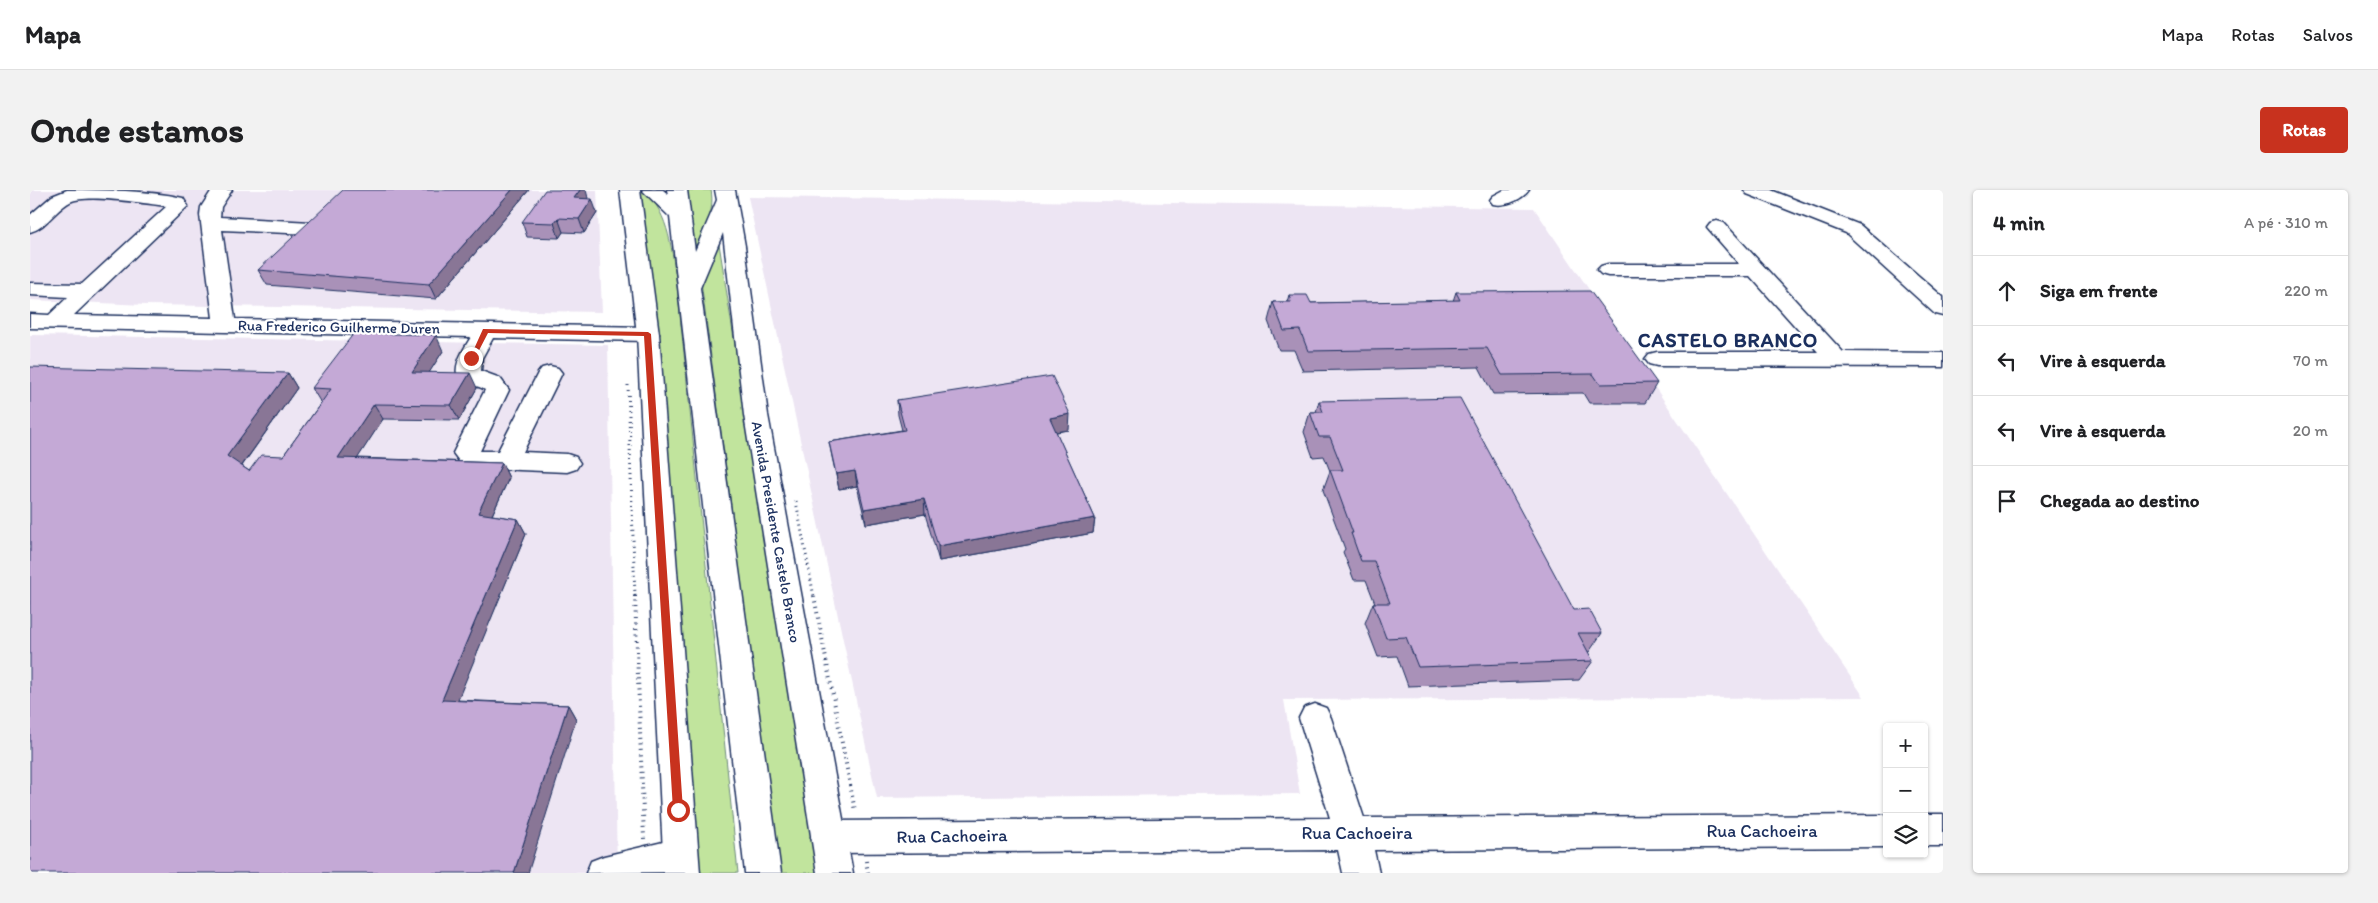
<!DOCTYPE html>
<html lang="pt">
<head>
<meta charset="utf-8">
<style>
	:root { --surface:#fff; --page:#f2f2f2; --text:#202124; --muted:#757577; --line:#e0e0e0; --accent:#c8321e }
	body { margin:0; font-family:Itim,sans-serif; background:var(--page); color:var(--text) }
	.controls { position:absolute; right:15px; bottom:15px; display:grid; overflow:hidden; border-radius:5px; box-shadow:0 1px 4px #0004 }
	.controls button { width:45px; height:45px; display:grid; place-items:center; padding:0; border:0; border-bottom:1px solid var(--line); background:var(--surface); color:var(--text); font:25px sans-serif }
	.stop { position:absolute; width:15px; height:15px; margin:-11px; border:4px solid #c8321e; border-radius:50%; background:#fff }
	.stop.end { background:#c8321e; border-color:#fff; box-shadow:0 1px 5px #0008 }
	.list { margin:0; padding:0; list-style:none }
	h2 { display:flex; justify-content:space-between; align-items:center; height:65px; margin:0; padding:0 20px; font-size:21px }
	h2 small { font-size:16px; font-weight:400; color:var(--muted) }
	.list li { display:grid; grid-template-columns:32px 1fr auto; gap:15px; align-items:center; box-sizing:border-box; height:70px; padding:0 20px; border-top:1px solid var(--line) }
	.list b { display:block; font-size:19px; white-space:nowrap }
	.list em { font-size:16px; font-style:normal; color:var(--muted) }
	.icon { flex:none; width:28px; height:28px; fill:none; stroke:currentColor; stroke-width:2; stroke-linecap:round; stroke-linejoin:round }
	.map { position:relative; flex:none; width:1913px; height:683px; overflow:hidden; border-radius:5px }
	header { display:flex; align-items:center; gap:30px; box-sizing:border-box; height:70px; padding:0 25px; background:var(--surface); border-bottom:1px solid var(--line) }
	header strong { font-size:24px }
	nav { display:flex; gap:28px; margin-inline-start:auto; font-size:18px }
	.intro { display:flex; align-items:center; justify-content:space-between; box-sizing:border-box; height:120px; padding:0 30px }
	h1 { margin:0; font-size:35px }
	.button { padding:12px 22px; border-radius:5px; background:var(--accent); color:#fff; font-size:18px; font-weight:700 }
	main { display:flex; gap:30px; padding:0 30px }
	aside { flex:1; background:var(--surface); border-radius:5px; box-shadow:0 1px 4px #0004 }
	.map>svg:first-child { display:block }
	.built { fill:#ede5f3 }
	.green { fill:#c1e49d; stroke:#6e8a7e }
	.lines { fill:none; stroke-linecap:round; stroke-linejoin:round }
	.minor-casing { stroke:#1b2f5e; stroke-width:3 }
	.major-casing { stroke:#1b2f5e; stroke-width:3 }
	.path-far1 { stroke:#1b2f5e; stroke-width:3; stroke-dasharray:1 4; stroke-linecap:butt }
	.path { stroke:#1b2f5e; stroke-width:4; stroke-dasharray:1 4.5; stroke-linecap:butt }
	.minor { fill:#fff; fill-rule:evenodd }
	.major { fill:#fff; fill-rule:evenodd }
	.wall { fill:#a991b8; stroke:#1b2f5e }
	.shaded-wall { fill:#897696; stroke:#1b2f5e }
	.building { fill:#c4a9d6; stroke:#1b2f5e }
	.route { fill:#c8321e }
	.labels { text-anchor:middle; stroke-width:4.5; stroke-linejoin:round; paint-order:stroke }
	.street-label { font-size:15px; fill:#1b2f5e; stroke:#fff }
	.near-street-label { font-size:18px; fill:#1b2f5e; stroke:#fff }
	.district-label { font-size:20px; font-weight:bold; letter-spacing:1px; fill:#1b2f5e; stroke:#fff }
</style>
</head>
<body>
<header>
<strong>Mapa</strong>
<nav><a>Mapa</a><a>Rotas</a><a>Salvos</a></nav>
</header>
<div class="intro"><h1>Onde estamos</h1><a class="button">Rotas</a></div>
<main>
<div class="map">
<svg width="1913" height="683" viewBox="0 0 1913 683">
	<rect width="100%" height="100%" fill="#fff"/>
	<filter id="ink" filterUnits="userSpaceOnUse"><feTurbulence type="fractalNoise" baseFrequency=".02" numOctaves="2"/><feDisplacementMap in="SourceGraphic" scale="10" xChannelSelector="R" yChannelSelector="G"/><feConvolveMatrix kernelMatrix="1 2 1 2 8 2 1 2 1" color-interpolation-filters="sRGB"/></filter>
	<g filter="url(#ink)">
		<g class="built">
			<polygon points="0,0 567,0 572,122 116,115 0,110"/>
			<polygon points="718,7 1504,18 1834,507 1254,510 1270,604 847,608"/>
			<polygon points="0,145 578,155 587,683 0,683"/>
		</g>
		<g class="green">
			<path d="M605 0H614C640 25 642 62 647 96L708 683H661Z"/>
			<path d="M655 0H681C685 22 675 41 663 60Z"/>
			<polygon points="687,41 788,683 750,683 670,84"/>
		</g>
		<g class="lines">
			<defs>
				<g id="minor">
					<path d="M37 0C74 0 117 0 153 8L158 16 44 125 183 128 170 25 171 17 182 0H202L191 17 190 27 281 32 288 34 291 38 288 42 281 44 192 40 205 129 618 137 626 139 629 144 626 149 618 151 463 148 452 168 451 181 470 188 479 200 450 261H468L508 183 512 178 520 176 528 178 532 183 493 262 537 264 546 267 550 273 546 279 537 282 441 278 432 275 423 263 455 200C449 195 439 196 432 191 418 182 435 157 441 147L0 138V124L19 125 38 107 0 105V93L52 94 137 16C116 14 58 3 40 12 25 20 16 38 0 42V25L22 6Z"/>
					<path d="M1474 0H1499C1492 10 1475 17 1463 14L1460 10 1463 6Z"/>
					<polygon points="1714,0 1741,0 1830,35 1913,107 1913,126 1905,124 1816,43 1717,4"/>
					<polygon points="1687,31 1694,33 1813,162 1913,163 1913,177 1627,176 1619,174 1615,169 1619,164 1627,162 1788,162 1720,86 1578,86 1571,84 1567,80 1571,76 1578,74 1709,74 1677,37 1680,33"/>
					<polygon points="1285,514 1296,518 1301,528 1334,628 1857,625 1857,657 1344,660 1349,683 1313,683 1308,660 798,663 786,659 781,647 786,635 798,631 1300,628 1269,528 1274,518"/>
					<rect x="1894" y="624" width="19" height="32"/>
					<polygon points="650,648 663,653 668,665 663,677 650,682 556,683 561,671 574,666"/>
				</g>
				<g id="major">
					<polygon points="590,0 610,0 629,144 670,683 634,683 607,144"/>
					<polygon points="612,0 633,0 638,4 637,0 657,0 665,61 687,10 685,0 705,0 715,56 738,225 823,683 787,683 714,225 693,43 670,98 751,683 715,683 640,27"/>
				</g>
			</defs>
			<use href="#minor" class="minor-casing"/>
			<use href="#major" class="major-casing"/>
			<g class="path-far1">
				<polyline points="598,195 605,407"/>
				<polyline points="766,311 784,407"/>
			</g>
			<g class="path">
				<polyline points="605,406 614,649"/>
				<polyline points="784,406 825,621"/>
				<polyline points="836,671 838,683"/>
			</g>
			<use href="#minor" class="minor"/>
			<use href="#major" class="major"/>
		</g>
		<g class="wall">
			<polygon points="499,0 406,109 237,95 228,80"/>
			<polygon points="558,8 558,9 567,23 554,43 533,42 529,48 497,47 492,32"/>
			<polygon points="1426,102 1627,193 1615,213 1559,213 1553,203 1463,204 1449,177 1273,181 1264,160 1249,160 1238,131 1243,112 1257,112 1259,105 1281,113 1423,111"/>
			<polygon points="413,161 399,182 447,198 429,230 353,229 327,268 472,273 479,288 462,325 488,329 496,344 427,510 538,515 546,529 0,683 258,183 267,198 212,276 219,281 253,266 291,213 282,198"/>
			<polygon points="867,210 1039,240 1026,242 1065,328 1063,343 909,371 895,324 836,334 827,296 809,299 802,267 799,252 872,240 868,225"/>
			<polygon points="1289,211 1572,443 1559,462 1557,462 1563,471 1549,490 1378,496 1367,466 1348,467 1335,433 1343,413 1345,413 1336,390 1324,390 1313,362 1315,359 1293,300 1300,281 1294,266 1283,267 1274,242 1280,222 1286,222"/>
		</g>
		<g class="shaded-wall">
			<polygon points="482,0 499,0 406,109 399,94"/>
			<polygon points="550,0 556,0 558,8 549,23 544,8"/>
			<polygon points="562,9 567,23 554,43 549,29"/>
			<polygon points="528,28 533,42 529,48 524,33"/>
			<polygon points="406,145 413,161 390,197 382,182"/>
			<polygon points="258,183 267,198 208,281 197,266"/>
			<polygon points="440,183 447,198 429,230 421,215"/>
			<polygon points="344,214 353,229 318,283 308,268"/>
			<polygon points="1040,224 1039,240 1019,243 1020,228"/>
			<polygon points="472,273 479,288 456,338 448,323"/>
			<polygon points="825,281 827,296 809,299 806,284"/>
			<polygon points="894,309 895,324 836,334 834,319"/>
			<polygon points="1065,328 1063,343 909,371 908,356"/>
			<polygon points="488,329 496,344 422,524 412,510"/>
			<polygon points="538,515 546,529 498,683 484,683"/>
		</g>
		<g class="building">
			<polygon points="313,0 482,0 399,94 228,80"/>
			<polygon points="515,0 550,0 544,8 562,9 549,29 528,28 524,33 492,32"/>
			<polygon points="1560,101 1627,193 1570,194 1563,184 1472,185 1457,158 1278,161 1270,140 1254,141 1243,112 1261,112 1259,105 1277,105 1281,113 1430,110 1426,102"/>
			<polygon points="324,143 406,145 382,182 440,183 421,215 344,214 308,268 472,273 448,323 488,329 412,510 538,515 484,683 0,683 0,177 258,183 197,266 219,281 231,265 253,266 301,199 282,198"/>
			<polygon points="1022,186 1040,224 1020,228 1065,328 908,356 894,309 834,319 825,281 806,284 799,252 875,240 867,210"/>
			<polygon points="1430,208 1544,420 1559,419 1572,443 1548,443 1563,471 1388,477 1376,447 1356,448 1343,413 1360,413 1344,371 1331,371 1321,343 1323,343 1300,280 1313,280 1300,247 1289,247 1280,222 1293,222 1289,211"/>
		</g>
	</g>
	<polygon class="route" points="453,139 618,142 621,144 653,620 651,624 648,625 643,620 614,146 458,143 444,170 439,170"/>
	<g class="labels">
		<g class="street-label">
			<text transform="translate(309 137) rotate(1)" y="5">Rua Frederico Guilherme Duren</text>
			<text transform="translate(746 342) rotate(80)" y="5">Avenida Presidente Castelo Branco</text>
		</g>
		<g class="near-street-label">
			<text x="1732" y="647">Rua Cachoeira</text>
			<text x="1327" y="649">Rua Cachoeira</text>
			<text transform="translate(922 646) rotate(-1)" y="6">Rua Cachoeira</text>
		</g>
		<g class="district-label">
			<text x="1698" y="157">CASTELO BRANCO</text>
		</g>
	</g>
</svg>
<div class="controls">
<button>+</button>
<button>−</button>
<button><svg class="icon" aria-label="layers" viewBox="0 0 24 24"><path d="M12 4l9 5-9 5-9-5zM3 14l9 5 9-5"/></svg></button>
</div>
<div class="stop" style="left:648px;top:620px"></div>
<div class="stop end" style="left:441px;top:168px"></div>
</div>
<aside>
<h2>4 min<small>A pé · 310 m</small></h2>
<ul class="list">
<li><svg class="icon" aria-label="ahead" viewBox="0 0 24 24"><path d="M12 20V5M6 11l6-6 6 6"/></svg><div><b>Siga em frente</b></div><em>220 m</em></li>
<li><svg class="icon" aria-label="left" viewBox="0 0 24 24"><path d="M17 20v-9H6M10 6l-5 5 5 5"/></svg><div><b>Vire à esquerda</b></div><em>70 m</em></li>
<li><svg class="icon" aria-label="left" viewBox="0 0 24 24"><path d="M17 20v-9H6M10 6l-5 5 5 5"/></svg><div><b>Vire à esquerda</b></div><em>20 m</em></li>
<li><svg class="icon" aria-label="arrive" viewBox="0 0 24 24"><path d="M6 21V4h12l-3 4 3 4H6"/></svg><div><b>Chegada ao destino</b></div></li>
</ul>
</aside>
</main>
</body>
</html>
